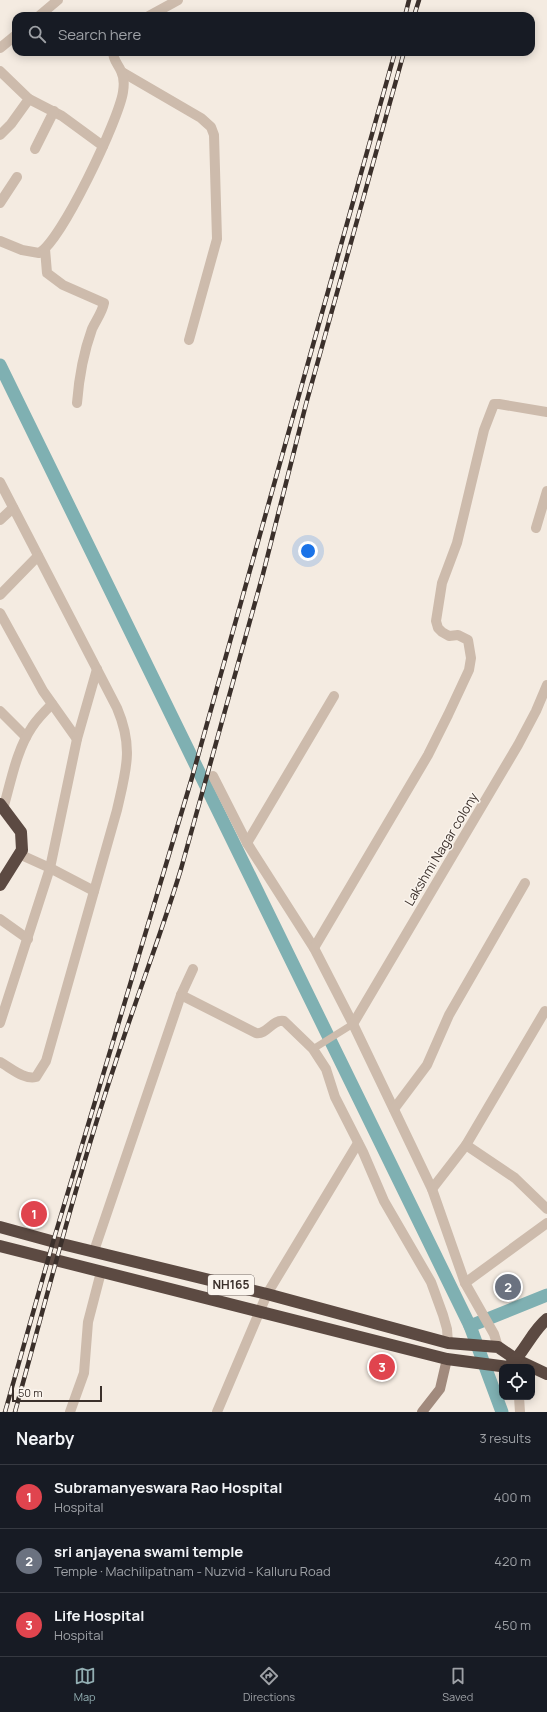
<!DOCTYPE html>
<html lang="en">
<head>
<meta charset="utf-8">
<style>
	:root { --surface:#171b24; --page:#242831; --text:#f1f3f6; --muted:#9ea1a6; --line:#363941; --accent:#92aeb2 }
	body { margin:0; font-family:Manrope,sans-serif; background:var(--page); color:var(--text) }
	.controls { position:absolute; right:12px; bottom:12px; display:grid; overflow:hidden; border-radius:8px; box-shadow:0 2px 10px #0003 }
	.controls button { width:36px; height:36px; display:grid; place-items:center; padding:0; border:0; border-bottom:1px solid var(--line); background:var(--surface); color:var(--text); font:20px sans-serif }
	.scale { position:absolute; left:12px; bottom:10px; width:90px; box-sizing:border-box; padding-left:4px; border:2px solid #3b302b; border-top:0; font-size:11px; line-height:14px; white-space:nowrap; color:#3b302b; -webkit-text-stroke:3px #fbf5ee; paint-order:stroke }
	.you { position:absolute; left:308px; top:551px; width:14px; height:14px; margin:-10px; border:3px solid #fff; border-radius:50%; background:#1a73e8; box-shadow:0 0 0 6px #1a73e833 }
	.badge { display:grid; place-items:center; width:26px; height:26px; border-radius:50%; background:var(--accent); color:#fff; font-size:13px; font-weight:700 }
	.pin { position:absolute; translate:-50% -50%; border:2px solid #fff; box-shadow:0 1px 4px #0006 }
	.list { margin:0; padding:0; list-style:none }
	h2 { display:flex; justify-content:space-between; align-items:center; height:52px; margin:0; padding:0 16px; font-size:17px }
	h2 small { font-size:13px; font-weight:400; color:var(--muted) }
	.list li { display:grid; grid-template-columns:26px 1fr auto; gap:12px; align-items:center; box-sizing:border-box; height:64px; padding:0 16px; border-top:1px solid var(--line) }
	.list b { display:block; font-size:15px; white-space:nowrap }
	.list p { margin:0; font-size:13px; white-space:nowrap; color:var(--muted) }
	.list em { font-size:13px; font-style:normal; color:var(--muted) }
	.icon { flex:none; width:22px; height:22px; fill:none; stroke:currentColor; stroke-width:2; stroke-linecap:round; stroke-linejoin:round }
	.map { position:relative; flex:none; width:547px; height:1412px; overflow:hidden }
	.search { position:absolute; background:var(--surface); box-shadow:0 2px 10px #0003; left:12px; right:12px; top:12px; height:44px; display:flex; align-items:center; gap:10px; box-sizing:border-box; padding:0 14px; border-radius:12px; color:var(--muted); font-size:15px }
	.sheet { height:244px; background:var(--surface) }
	nav { display:flex; justify-content:space-around; align-items:center; box-sizing:border-box; height:56px; border-top:1px solid var(--line); background:var(--surface); font-size:11px; color:var(--muted) }
	nav a { display:grid; justify-items:center; gap:2px }
	nav .on { color:var(--accent) }
	.map>svg:first-child { display:block }
	.lines { fill:none; stroke-linecap:round; stroke-linejoin:round }
	.canal { stroke:#7fb0b2; stroke-width:13 }
	.lane { stroke:#cdbbac; stroke-width:7 }
	.street { stroke:#cdbbac; stroke-width:10 }
	.secondary { stroke:#a18a7d; stroke-width:10 }
	.highway { stroke:#5c4a42; stroke-width:12 }
	.rail-casing { stroke:#3b302b; stroke-width:4.5 }
	.rail { stroke:#fbf5ee; stroke-width:3; stroke-dasharray:9; stroke-linecap:butt }
	.labels { text-anchor:middle; stroke-width:3; stroke-linejoin:round; paint-order:stroke }
	.shield { fill:#fbf5ee; stroke:#756b66; stroke-width:1 }
	.shield-label { font-size:12px; font-weight:bold; fill:#3b302b }
	.street-label { font-size:13px; fill:#3b302b; stroke:#fbf5ee }
</style>
</head>
<body>
<div class="map">
<svg width="547" height="1412" viewBox="0 0 547 1412">
	<rect width="100%" height="100%" fill="#f4ebe1"/>
	<g class="lines">
		<g class="canal">
			<polyline points="0,365 470,1326 502,1412"/>
			<polyline points="470,1326 547,1295"/>
		</g>
		<polyline class="lane" points="313,1049 353,1024"/>
		<g class="street">
			<polyline points="39,16 58,0"/>
			<polyline points="149,16 178,0"/>
			<polyline points="0,48 16,35"/>
			<polyline points="0,71 29,99 11,124 0,135"/>
			<polyline points="122,72 201,118 211,127 214,135 217,239 189,340"/>
			<polyline points="29,99 62,116 103,146"/>
			<polyline points="35,149 54,111"/>
			<polyline points="0,203 17,177"/>
			<path d="M0 241 22 250 39 253C61 242 119 119 123 92 124 86 124 77 121 71 118 64 113 60 113 52"/>
			<path d="M45 249 47 273 63 285 104 303C102 313 96 320 92 329 83 354 79 377 77 403"/>
			<path d="M0 482 117 708C134 748 126 770 117 810L46 1061 36 1077C24 1080 11 1068 0 1062"/>
			<polyline points="0,520 13,508"/>
			<polyline points="536,528 547,491"/>
			<polyline points="0,595 38,556"/>
			<polyline points="0,613 43,691 77,739"/>
			<polyline points="0,711 26,737"/>
			<polyline points="213,776 247,843 314,948 353,1024 432,1189 465,1283 494,1334 498,1347"/>
			<path d="M3 809C11 782 16 751 32 727 37 719 45 711 52 704"/>
			<polyline points="247,843 334,696"/>
			<polyline points="19,854 50,868 94,891"/>
			<polyline points="0,919 28,939"/>
			<polyline points="314,948 428,755 448,715 469,670 471,658 468,640 458,635 449,636 442,632 438,628 436,621 442,583 457,543 484,430 494,404 499,404 547,412"/>
			<path d="M181 995 256 1033C267 1035 272 1019 284 1021L313 1049 326 1069 335 1097 363 1152 384 1201 431 1282 443 1315 447 1329 448 1343"/>
			<polyline points="0,1023 50,868 77,739 97,669"/>
			<polyline points="353,1024 518,745 536,711 547,685"/>
			<polyline points="394,1109 427,1065 449,1015 525,883"/>
			<polyline points="466,1145 515,1178 547,1209"/>
			<polyline points="432,1189 466,1145 545,1011"/>
			<polyline points="94,1251 181,995 193,969"/>
			<polyline points="465,1283 547,1223"/>
			<polyline points="519,1397 520,1412"/>
			<polyline points="70,1412 84,1373 88,1322 101,1272"/>
			<polyline points="217,1412 267,1294 358,1143"/>
		</g>
		<polyline class="secondary" points="422,1412 440,1389 447,1359"/>
		<g class="highway">
			<polyline points="0,804 21,832 22,850 0,885"/>
			<polyline points="0,1227 62,1244 267,1294 448,1343 498,1347 517,1360 547,1374"/>
			<path d="M0 1246 447 1359 508 1367C524 1354 531 1332 547 1319"/>
		</g>
		<defs>
			<g id="rail">
				<polyline points="405,16 409,0"/>
				<polyline points="414,16 419,0"/>
				<polyline points="5,1412 53,1242 191,781 395,52"/>
				<path d="M15 1412C47 1296 77 1178 115 1064 136 998 161 935 181 869L263 574 306 404 404 52"/>
			</g>
		</defs>
		<use href="#rail" class="rail-casing"/>
		<use href="#rail" class="rail"/>
	</g>
	<g class="labels">
		<rect class="shield" x="208" y="1275" width="46" height="20" rx="3"/>
		<g class="shield-label">
			<text x="231" y="1289">NH165</text>
		</g>
		<g class="street-label">
			<text transform="translate(441 849) rotate(-59)" y="5">Lakshmi Nagar colony</text>
		</g>
	</g>
</svg>
<div class="controls">
<button><svg class="icon" aria-label="locate" viewBox="0 0 24 24"><circle cx="12" cy="12" r="6"/><path d="M12 2v4M12 18v4M2 12h4M18 12h4"/></svg></button>
</div>
<div class="scale">50 m</div>
<div class="you"></div>
<div class="pin badge" style="left:34px;top:1214px;background:#e0444e">1</div>
<div class="pin badge" style="left:508px;top:1287px;background:#6b7280">2</div>
<div class="pin badge" style="left:382px;top:1367px;background:#e0444e">3</div>
<div class="search"><svg class="icon" aria-label="search" viewBox="0 0 24 24"><circle cx="10" cy="10" r="6"/><path d="M15 15l6 6"/></svg>Search here</div>
</div>
<section class="sheet">
<h2>Nearby<small>3 results</small></h2>
<ul class="list">
<li><span class="badge" style="background:#e0444e">1</span><div><b>Subramanyeswara Rao Hospital</b><p>Hospital</p></div><em>400 m</em></li>
<li><span class="badge" style="background:#6b7280">2</span><div><b>sri anjayena swami temple</b><p>Temple · Machilipatnam - Nuzvid - Kalluru Road</p></div><em>420 m</em></li>
<li><span class="badge" style="background:#e0444e">3</span><div><b>Life Hospital</b><p>Hospital</p></div><em>450 m</em></li>
</ul>
</section>
<nav>
<a class="on"><svg class="icon" aria-label="map" viewBox="0 0 24 24"><path d="M3 6l6-2 6 2 6-2v14l-6 2-6-2-6 2zM9 4v14M15 6v14"/></svg>Map</a>
<a><svg class="icon" aria-label="directions" viewBox="0 0 24 24"><path d="M12 3l9 9-9 9-9-9zM9 14v-3h6M13 9l2 2-2 2"/></svg>Directions</a>
<a><svg class="icon" aria-label="saved" viewBox="0 0 24 24"><path d="M7 4h10v16l-5-4-5 4z"/></svg>Saved</a>
</nav>
</body>
</html>
